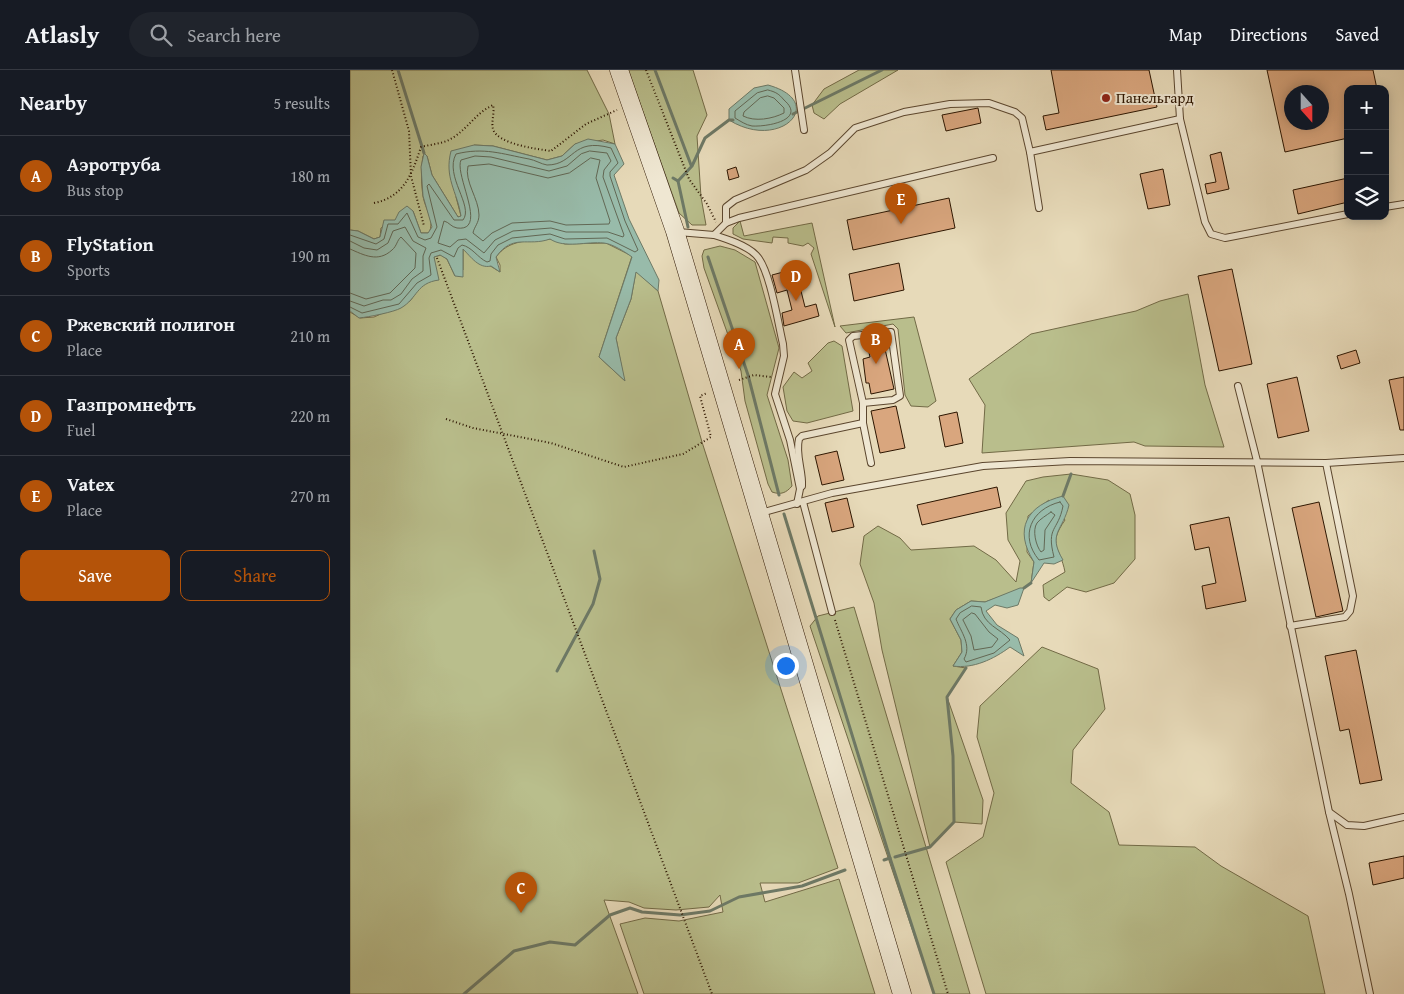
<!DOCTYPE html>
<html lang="en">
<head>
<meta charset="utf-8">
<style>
	:root { --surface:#171b24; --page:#20242c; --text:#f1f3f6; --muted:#9ea1a6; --line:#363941; --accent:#b45309 }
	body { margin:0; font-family:"Gentium Book Plus",serif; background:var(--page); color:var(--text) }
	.controls { position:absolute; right:15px; top:15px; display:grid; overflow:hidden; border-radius:10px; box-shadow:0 2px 12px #0003 }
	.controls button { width:45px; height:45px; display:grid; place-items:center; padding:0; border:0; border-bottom:1px solid var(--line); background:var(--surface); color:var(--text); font:25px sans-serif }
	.compass { position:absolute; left:934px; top:15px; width:45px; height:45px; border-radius:50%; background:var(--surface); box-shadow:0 2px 12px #0003; rotate:159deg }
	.you { position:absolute; left:435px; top:595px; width:18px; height:18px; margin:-12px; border:4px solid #fff; border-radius:50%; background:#1a73e8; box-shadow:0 0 0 8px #1a73e833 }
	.badge { display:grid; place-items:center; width:32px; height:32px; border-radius:50%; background:var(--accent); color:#fff; font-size:16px; font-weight:700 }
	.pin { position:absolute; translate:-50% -41px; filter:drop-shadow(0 1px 2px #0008) }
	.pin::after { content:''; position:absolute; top:26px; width:18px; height:15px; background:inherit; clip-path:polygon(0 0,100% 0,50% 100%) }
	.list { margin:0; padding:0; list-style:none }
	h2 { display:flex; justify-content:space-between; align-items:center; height:65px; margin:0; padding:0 20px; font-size:21px }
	h2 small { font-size:16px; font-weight:400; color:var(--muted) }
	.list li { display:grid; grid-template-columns:32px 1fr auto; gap:15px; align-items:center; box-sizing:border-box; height:80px; padding:0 20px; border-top:1px solid var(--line) }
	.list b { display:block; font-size:19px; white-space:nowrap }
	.list p { margin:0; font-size:16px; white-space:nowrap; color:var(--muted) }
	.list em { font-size:16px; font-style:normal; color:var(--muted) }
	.actions { display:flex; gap:10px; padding:15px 20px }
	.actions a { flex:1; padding:11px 0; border:1px solid var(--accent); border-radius:10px; text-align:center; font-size:18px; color:var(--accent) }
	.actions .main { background:var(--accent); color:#fff }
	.icon { flex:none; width:28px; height:28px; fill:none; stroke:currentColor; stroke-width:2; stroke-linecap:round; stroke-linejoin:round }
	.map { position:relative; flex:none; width:1054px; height:924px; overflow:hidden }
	header { display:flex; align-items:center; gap:30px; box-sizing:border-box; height:70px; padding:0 25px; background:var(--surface); border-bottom:1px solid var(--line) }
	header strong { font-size:24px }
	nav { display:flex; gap:28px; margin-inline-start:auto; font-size:18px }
	.search { width:350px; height:45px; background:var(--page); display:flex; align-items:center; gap:12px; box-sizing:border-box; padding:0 18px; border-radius:28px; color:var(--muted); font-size:19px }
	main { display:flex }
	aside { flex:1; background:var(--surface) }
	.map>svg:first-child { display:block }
	.green { fill:#b9be8c; stroke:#726a46 }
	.water { fill:#98bbaa; stroke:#6d7966 }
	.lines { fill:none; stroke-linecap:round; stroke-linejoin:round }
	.shore { stroke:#626855; stroke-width:1 }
	.stream { stroke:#6d7966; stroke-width:3 }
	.building { fill:#d9a67e; stroke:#2c1500; fill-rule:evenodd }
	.service-casing { stroke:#5b462e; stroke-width:8 }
	.secondary-casing { stroke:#2c1500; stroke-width:19 }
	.path { stroke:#2c1500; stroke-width:2; stroke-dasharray:1 2.5; stroke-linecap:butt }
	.service { stroke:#efe7d2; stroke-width:6 }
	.secondary { stroke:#efe7d2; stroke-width:18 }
	.poi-dot { fill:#8f2418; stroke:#efe7d2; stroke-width:2 }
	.labels { text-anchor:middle; stroke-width:4; stroke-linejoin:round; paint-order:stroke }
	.poi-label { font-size:15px; fill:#2c1500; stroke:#efe7d2; text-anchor:start }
</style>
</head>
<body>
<header>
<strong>Atlasly</strong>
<div class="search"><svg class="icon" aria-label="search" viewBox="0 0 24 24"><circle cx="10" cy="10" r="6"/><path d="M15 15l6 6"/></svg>Search here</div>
<nav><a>Map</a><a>Directions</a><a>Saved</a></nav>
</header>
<main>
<aside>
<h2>Nearby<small>5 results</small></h2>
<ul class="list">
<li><span class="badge">A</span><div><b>Аэротруба</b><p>Bus stop</p></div><em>180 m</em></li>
<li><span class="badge">B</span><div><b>FlyStation</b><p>Sports</p></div><em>190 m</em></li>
<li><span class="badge">C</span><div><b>Ржевский полигон</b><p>Place</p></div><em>210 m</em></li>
<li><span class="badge">D</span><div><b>Газпромнефть</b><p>Fuel</p></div><em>220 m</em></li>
<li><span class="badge">E</span><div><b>Vatex</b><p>Place</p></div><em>270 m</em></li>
</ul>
<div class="actions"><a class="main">Save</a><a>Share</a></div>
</aside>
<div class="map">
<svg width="1054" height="924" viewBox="0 0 1054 924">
	<rect width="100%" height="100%" fill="#e7dab9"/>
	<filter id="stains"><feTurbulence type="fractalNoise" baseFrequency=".004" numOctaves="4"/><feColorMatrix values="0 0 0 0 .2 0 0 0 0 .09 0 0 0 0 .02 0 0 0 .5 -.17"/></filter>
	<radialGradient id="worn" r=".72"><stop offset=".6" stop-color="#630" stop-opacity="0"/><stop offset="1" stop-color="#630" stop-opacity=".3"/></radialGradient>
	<g class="green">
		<path d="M0 0H237L259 44 265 74 253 70 225 74 212 86 197 90 143 76 124 75 106 127 111 146 108 147 82 105 77 86H73C71 99 71 113 73 126 75 139 85 150 79 163H71L63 141 31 158 30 167 24 169 8 161 0 160Z"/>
		<polygon points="278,0 343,0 357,45 347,66 351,127 356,155 342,155 329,143"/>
		<polygon points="509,0 548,0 490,34 474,49 464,43 462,35 474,19"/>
		<polygon points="390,151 394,166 462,153 485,257 461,184 464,178 458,173 453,176 438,173 438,168 423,167 422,173 393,169 383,164 383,158"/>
		<path d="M200 169 215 174 256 173 282 186 249 287 274 310 266 268 281 229 286 201 308 221 352 372 488 798 448 813H410L415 832 489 809 525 924H294L270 854 295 848 329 851 373 842 370 825 359 837 326 840 294 838 279 832 254 830 288 924H0V242L10 248 24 247 60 231 70 217 79 211 84 196V187L91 185 97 189 105 206 113 200V179L150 202V195L146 187C159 169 179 171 200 169Z"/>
		<path d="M370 176 385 180 405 192 429 278 417 325 438 390 442 416C436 423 431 425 422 422L418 414 395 331 391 301 354 198 352 186 354 180Z"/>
		<polygon points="838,224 855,315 874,377 795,376 784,372 632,383 635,335 619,309 681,264 786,241 810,231"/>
		<polygon points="564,247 586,331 578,337 561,336 555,325 548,259 543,254 496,263 490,256"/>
		<polygon points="484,271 492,276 503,341 457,353 443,351 437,341 433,317 444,302 452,308 462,301 458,293 478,273"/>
		<path d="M721 404 758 410 780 424 785 445V489L764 513 736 522 717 517 699 531 694 527 693 515 715 502C710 476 697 476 715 450L699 430 678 446 677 482 684 492 681 513 674 518 635 532 621 531 606 540 600 549 611 570 612 582 603 596 616 598 597 627 633 730 632 754 604 752 580 777 532 580 524 533 510 494 514 466 528 456 550 468 561 480 624 476 646 490 666 512 670 491 658 470 656 443 676 411 693 407Z"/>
		<polygon points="504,537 620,924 584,924 460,556 468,546"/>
		<polygon points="692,577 748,599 755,639 723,680 721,713 759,742 769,775 845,777 871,796 958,846 975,924 636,924 596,792 633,767 644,723 627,667 630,636"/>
	</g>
	<g class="water">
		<path d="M418 15C479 32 430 82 379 50V39L404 18Z"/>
		<path d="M238 69 265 74 274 94 264 105 279 149 309 210 308 221 286 202 281 229 266 268 275 311 249 287 282 187C275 182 263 174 254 173 237 171 215 179 200 169 178 177 163 163 146 187L150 202 141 196C129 199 121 187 113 179V207L105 206 97 189 90 185 84 187 89 210C66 213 68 228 51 238 44 242 19 247 9 248L0 241V160L8 161 24 169 30 167 34 150H45L49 142 57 136 63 141 71 163H78L82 157 73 126 71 97 74 83 77 86 82 105 108 147 111 146C107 121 94 108 101 81L124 75 143 76 197 90 212 86 225 74Z"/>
		<path d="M713 426 719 435C713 461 697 463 713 490L704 494 694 493 681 513 684 492C663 459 677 435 713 426Z"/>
		<path d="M670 518H674L668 535 657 538 645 535 636 541 647 555 668 568 674 586 660 577C644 589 623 599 603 596L612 582 611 570 600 549 606 540 621 531 635 532Z"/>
	</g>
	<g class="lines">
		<g class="shore">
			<path d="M418 20C426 22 429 24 434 30 457 50 417 57 402 56 396 55 390 51 385 48V41L407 23Z"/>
			<path d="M418 26 424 28 434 38V43C422 49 405 52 393 46L394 42 410 28Z"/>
			<path d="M240 81 257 83 261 91 254 100 253 107 274 165 273 167 258 162H216L201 158 163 161 145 170 134 183 116 169 108 170 100 177 88 173 94 151C99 152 101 157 107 158 139 162 104 105 111 90L125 86 141 87 199 101 217 96 231 84Z"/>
			<path d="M241 88 250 90 246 108 260 151 259 154 216 155 200 151 162 153 142 163 133 171 123 163C124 157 129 153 129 145 129 129 114 111 118 96L139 94 198 108 219 103Z"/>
			<path d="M0 165 26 174 34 169 38 154H48L57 143 68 167 75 170 81 168 87 157 77 116 79 114 104 150H113C124 136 94 106 106 84 134 77 152 84 179 89 185 90 191 94 197 95 225 95 221 67 261 78L268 93 260 102V106L275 151 288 180 285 182 257 168 215 169 200 164 162 168 148 175 141 184 140 191 137 192C128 188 122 177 112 175L108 178 104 187 91 180 81 183 79 188 81 205 67 213 49 234 12 243 0 237"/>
			<polyline points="0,171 14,178 27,180 38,173 43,161 55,157 63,171 76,178 73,186 73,201 62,209 51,224 41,230 33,230 14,236 0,231"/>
			<path d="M0 179C14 185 28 193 42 180 47 176 47 170 51 167L66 183 65 198 40 223 16 229 0 223"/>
			<path d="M710 432 713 436C708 462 696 456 704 487L689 490C669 466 681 439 710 432Z"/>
			<path d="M701 442 705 445 695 460 694 480 691 482C686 476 682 460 687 453 690 449 697 445 701 442Z"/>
			<path d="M622 536 631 537C633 555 650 558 660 570L644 583 616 592 614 589C622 575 611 562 606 549L610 543Z"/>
			<polygon points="622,543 625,544 639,562 648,569 642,577 624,580 621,566 613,550"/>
		</g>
		<g class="stream">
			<polyline points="48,0 74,83"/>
			<polyline points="305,0 341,95"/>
			<polyline points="443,44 532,0"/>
			<polyline points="323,108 328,111 342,96 355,68 379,50 383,50"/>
			<polyline points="328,111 338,157"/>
			<polyline points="358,187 398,305 429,425"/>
			<polyline points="713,426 721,404"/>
			<polyline points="434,444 540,788 584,924"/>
			<polyline points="674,518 681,513"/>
			<polyline points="207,601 243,534 250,509 244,481"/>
			<polyline points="545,787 580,777 604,752 603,686 597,627 616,598"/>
			<polyline points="534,790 540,788"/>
			<polyline points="114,924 164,881 200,872 225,875 260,845 280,838 292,842 330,845 360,841 389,827 452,816 495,800"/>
		</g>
	</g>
	<g class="building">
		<polygon points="701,0 799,0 807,37 696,60 693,46 709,43"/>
		<path d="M917 0H1023L1027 19H998V68L935 82ZM942 22H972V52H942Z"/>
		<polygon points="628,38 631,53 596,61 592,45"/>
		<polygon points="871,82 879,119 857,124 855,114 866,112 860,85"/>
		<polygon points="386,97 389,107 379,110 377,100"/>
		<polygon points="813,99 820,135 798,139 790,104"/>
		<polygon points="998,108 998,132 948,144 943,120"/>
		<polygon points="599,128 605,158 503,180 497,150"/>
		<polygon points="549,193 554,220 504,231 499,204"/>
		<polygon points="452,197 457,215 450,217 455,237 466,234 469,246 434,256 432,243 442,240 437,220 427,223 422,205"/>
		<polygon points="882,199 902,294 869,301 848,206"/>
		<polygon points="533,270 544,319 521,324 519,313 516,313 513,289 520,287 517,274"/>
		<polygon points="1006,280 1010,293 991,299 987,286"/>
		<polygon points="947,307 959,361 928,368 917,314"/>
		<polygon points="1054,307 1054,360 1050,360 1039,310"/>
		<polygon points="546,336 555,378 530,383 521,341"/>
		<polygon points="607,342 613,373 595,377 589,346"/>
		<polygon points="487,381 494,410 472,415 465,386"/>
		<polygon points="647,417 651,437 572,455 567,435"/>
		<polygon points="497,428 504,457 482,462 475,433"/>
		<polygon points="969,432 993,541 966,547 942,438"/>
		<polygon points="879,447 896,531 856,539 852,516 866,513 859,477 845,480 840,455"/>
		<polygon points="1006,580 1032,710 1010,714 999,659 990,661 975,586"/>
		<polygon points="1054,786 1054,808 1023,815 1019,793"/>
	</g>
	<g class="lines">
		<defs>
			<g id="service">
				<polyline points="445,0 454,60"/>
				<polyline points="827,0 830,49 855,152 861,164 875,168 998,144"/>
				<polyline points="680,82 689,138"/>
				<polyline points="1035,137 1054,134"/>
				<polyline points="376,153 389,148 643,88"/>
				<polyline points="328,162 364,165 376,153 376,137 385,130 456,100 480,83 505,58 554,42 600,34 639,33 665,42 672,48 680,82 830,49"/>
				<path d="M364 165C377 169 396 175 406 185 420 199 428 253 433 274L434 286 425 324 440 370 450 419 447 434"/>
				<polyline points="888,316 907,391 979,742 997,755 1014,756 1054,747"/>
				<polyline points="513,333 543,330 550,326 541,262 503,266 499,270 513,333 513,353 521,393"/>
				<path d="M452 416C453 401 445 384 449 369L452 366 513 353"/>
				<polyline points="453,432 482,542"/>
				<polyline points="411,443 482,423 633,396 720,391 976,393 1054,388"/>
				<polyline points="940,556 995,547 1000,541 1003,526 976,393"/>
				<polyline points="979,742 999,824 1020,924"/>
			</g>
			<polyline id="secondary" points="269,0 325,161 552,924"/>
		</defs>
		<use href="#service" class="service-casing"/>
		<use href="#secondary" class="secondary-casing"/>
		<g class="path">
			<polyline points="42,0 59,61 61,106 74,156"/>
			<polyline points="296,0 339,109 357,134 366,152"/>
			<path d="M24 133C54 127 62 104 71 77 82 74 94 74 104 67 119 57 126 43 143 35 145 42 141 51 143 59 147 74 187 79 201 81L236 54 267 40"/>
			<polyline points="87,188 362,924"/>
			<polyline points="389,310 404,305 421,307"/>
			<polyline points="96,349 123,358 201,373 274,397 333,384 361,367 350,326 357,323"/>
			<polyline points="485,550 598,924"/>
		</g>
		<use href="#service" class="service"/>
		<use href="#secondary" class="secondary"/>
	</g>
	<circle class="poi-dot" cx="756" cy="28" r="5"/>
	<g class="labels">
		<g class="poi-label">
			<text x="766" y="33">Панельгард</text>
		</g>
	</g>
	<rect width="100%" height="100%" filter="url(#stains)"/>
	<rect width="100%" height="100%" fill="url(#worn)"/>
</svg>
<div class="controls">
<button>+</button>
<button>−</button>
<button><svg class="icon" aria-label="layers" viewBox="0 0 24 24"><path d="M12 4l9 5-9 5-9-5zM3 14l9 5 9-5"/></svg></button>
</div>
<svg class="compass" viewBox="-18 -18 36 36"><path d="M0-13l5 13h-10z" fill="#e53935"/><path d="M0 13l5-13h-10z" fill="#9ea1a6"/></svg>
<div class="you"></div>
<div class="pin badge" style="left:389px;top:299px">A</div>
<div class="pin badge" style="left:526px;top:294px">B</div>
<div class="pin badge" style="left:171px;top:843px">C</div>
<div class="pin badge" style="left:446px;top:231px">D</div>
<div class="pin badge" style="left:551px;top:154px">E</div>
</div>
</main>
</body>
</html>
